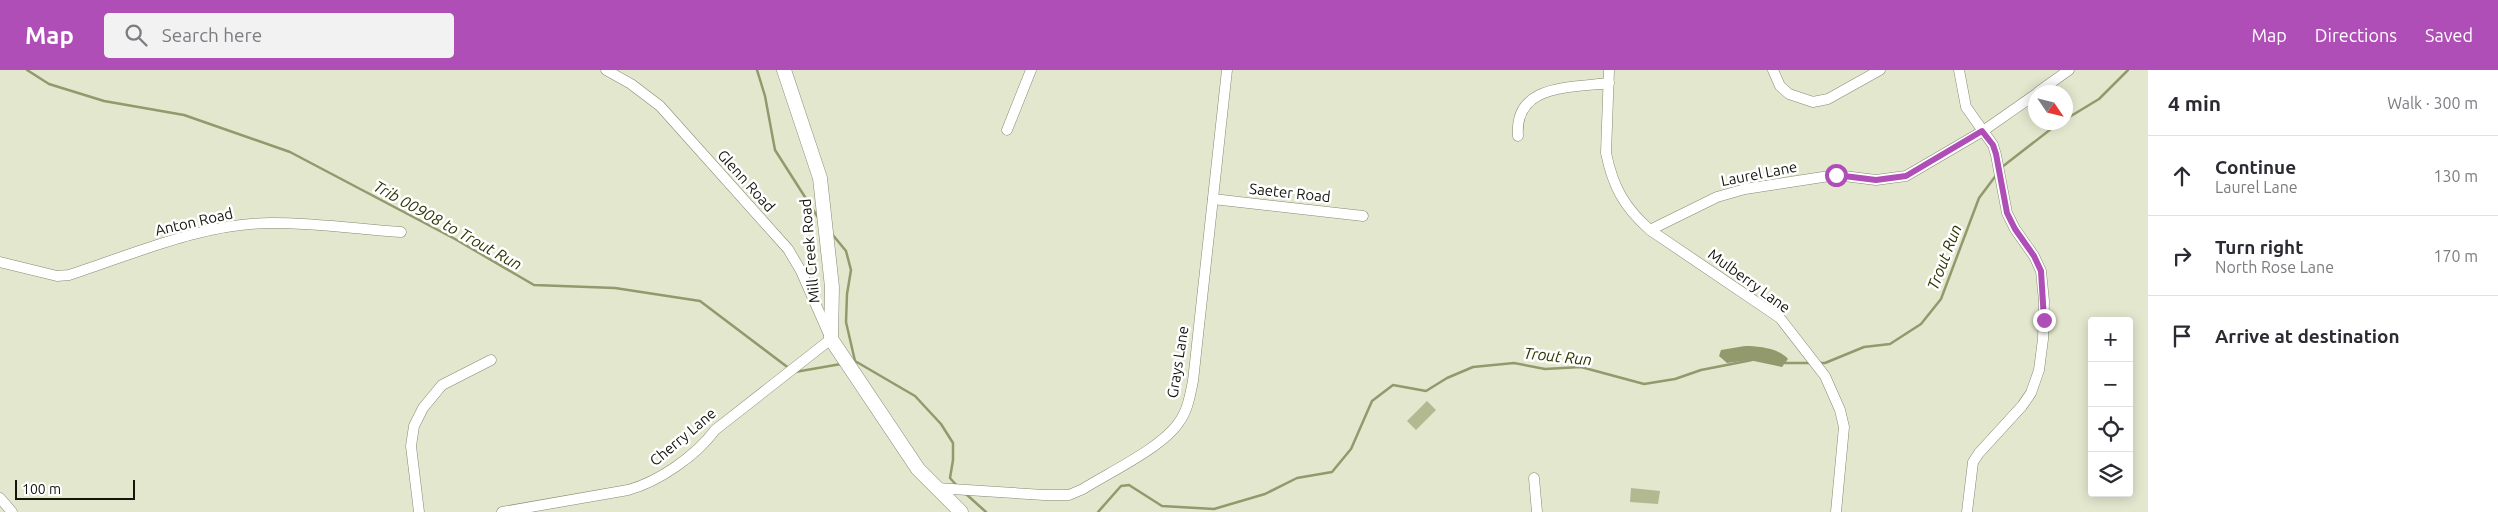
<!DOCTYPE html>
<html lang="en">
<head>
<meta charset="utf-8">
<style>
	:root { --surface:#fff; --page:#f2f2f3; --text:#2b2b33; --muted:#7c7c81; --line:#e1e1e2; --accent:#af4eb6 }
	body { margin:0; font-family:Ubuntu,sans-serif; background:var(--page); color:var(--text) }
	.controls { position:absolute; right:15px; bottom:15px; display:grid; overflow:hidden; border-radius:5px; box-shadow:0 2px 12px #0003 }
	.controls button { width:45px; height:45px; display:grid; place-items:center; padding:0; border:0; border-bottom:1px solid var(--line); background:var(--surface); color:var(--text); font:25px sans-serif }
	.compass { position:absolute; left:2028px; top:15px; width:45px; height:45px; border-radius:50%; background:var(--surface); box-shadow:0 2px 12px #0003; rotate:125deg }
	.scale { position:absolute; left:15px; bottom:12px; width:120px; box-sizing:border-box; padding-left:5px; border:2px solid #14150d; border-top:0; font-size:14px; line-height:18px; white-space:nowrap; color:#14150d; -webkit-text-stroke:4px #fff; paint-order:stroke }
	.stop { position:absolute; width:15px; height:15px; margin:-11px; border:4px solid #af4eb6; border-radius:50%; background:#fff }
	.stop.end { background:#af4eb6; border-color:#fff; box-shadow:0 1px 5px #0008 }
	.list { margin:0; padding:0; list-style:none }
	h2 { display:flex; justify-content:space-between; align-items:center; height:65px; margin:0; padding:0 20px; font-size:21px }
	h2 small { font-size:16px; font-weight:400; color:var(--muted) }
	.list li { display:grid; grid-template-columns:32px 1fr auto; gap:15px; align-items:center; box-sizing:border-box; height:80px; padding:0 20px; border-top:1px solid var(--line) }
	.list b { display:block; font-size:19px; white-space:nowrap }
	.list p { margin:0; font-size:16px; white-space:nowrap; color:var(--muted) }
	.list em { font-size:16px; font-style:normal; color:var(--muted) }
	.icon { flex:none; width:28px; height:28px; fill:none; stroke:currentColor; stroke-width:2; stroke-linecap:round; stroke-linejoin:round }
	.map { position:relative; flex:none; width:2148px; height:442px; overflow:hidden }
	header { display:flex; align-items:center; gap:30px; box-sizing:border-box; height:70px; padding:0 25px; background:var(--accent); color:#fff }
	header strong { font-size:24px }
	nav { display:flex; gap:28px; margin-inline-start:auto; font-size:18px }
	.search { width:350px; height:45px; background:var(--page); display:flex; align-items:center; gap:12px; box-sizing:border-box; padding:0 18px; border-radius:5px; color:var(--muted); font-size:19px }
	main { display:flex }
	aside { flex:1; background:var(--surface) }
	.map>svg:first-child { display:block }
	.green { fill:#b2b990 }
	.water { fill:#92996c }
	.lines { fill:none; stroke-linecap:round; stroke-linejoin:round }
	.stream { stroke:#92996c; stroke-width:2.5 }
	.street-casing { stroke:#858972; stroke-width:11 }
	.secondary-casing { stroke:#858972; stroke-width:15 }
	.street { stroke:#fff; stroke-width:10 }
	.secondary { stroke:#fff; stroke-width:14 }
	.route { stroke:#af4eb6; stroke-width:6 }
	.labels { text-anchor:middle; stroke-width:5; stroke-linejoin:round; paint-order:stroke }
	.street-label { font-size:15px; fill:#14150d; stroke:#fff }
	.water-label { font-size:16px; font-style:italic; fill:#303500; stroke:#fff }
</style>
</head>
<body>
<header>
<strong>Map</strong>
<div class="search"><svg class="icon" aria-label="search" viewBox="0 0 24 24"><circle cx="10" cy="10" r="6"/><path d="M15 15l6 6"/></svg>Search here</div>
<nav><a>Map</a><a>Directions</a><a>Saved</a></nav>
</header>
<main>
<div class="map">
<svg width="2148" height="442" viewBox="0 0 2148 442">
	<rect width="100%" height="100%" fill="#e3e7ce"/>
	<g class="green">
		<polygon points="1427,331 1436,340 1416,360 1407,351"/>
		<polygon points="1631,418 1660,421 1658,434 1630,432"/>
	</g>
	<path class="water" d="M1745 276C1758 276 1779 278 1788 289L1782 297 1749 290 1727 293 1719 286 1721 280Z"/>
	<g class="lines">
		<g class="stream">
			<polyline points="27,0 49,14 104,31 184,45 290,82 455,169 534,215 615,218 700,231 790,299"/>
			<polyline points="757,0 765,26 775,80 819,149"/>
			<polyline points="2066,49 2099,29 2128,0"/>
			<polyline points="2002,97 2060,52"/>
			<polyline points="832,164 846,181 851,200 847,224 846,252 855,291 915,326 941,354 953,373 953,390 950,408 958,417"/>
			<polyline points="1785,293 1810,293"/>
			<polyline points="1818,293 1825,293 1864,277 1890,274 1921,254 1941,229 1979,128 1997,104"/>
			<polyline points="795,302 841,294"/>
			<polyline points="966,424 986,442"/>
			<polyline points="1098,442 1121,416 1129,415 1162,436 1214,439 1265,424 1297,408 1332,402 1351,379 1372,331 1393,315 1426,321 1447,308 1473,297 1514,293 1545,299 1581,297 1644,314 1675,309 1701,300 1752,290"/>
		</g>
		<defs>
			<g id="street">
				<path d="M1609 0 1606 83C1613 117 1624 137 1650 160L1717 127 1745 119 1836 105 1876 110 1906 106 1983 61 2036 24"/>
				<polyline points="1773,0 1780,16 1789,24 1813,32 1828,29 1880,0"/>
				<polyline points="1959,0 1966,37 1993,75 1996,85 2007,143 2015,159 2034,186 2041,201 2044,231 2043,269 2039,300 2031,323 2022,336 1979,383 1973,392 1967,442"/>
				<polyline points="2038,22 2069,0"/>
				<polyline points="1007,60 1031,0"/>
				<path d="M1518 66C1514 13 1572 18 1609 13"/>
				<polyline points="1213,129 1363,146"/>
				<polyline points="1650,160 1780,248 1825,306 1840,340 1844,357 1836,442"/>
				<path d="M0 192 57 206 69 205C134 184 202 153 272 153 315 153 359 159 401 162"/>
				<polyline points="1534,408 1537,442"/>
				<path d="M936 418 1044 425H1069L1083 419C1110 402 1163 377 1179 352 1188 340 1190 325 1193 311L1227 0"/>
				<polyline points="0,428 12,442"/>
				<polyline points="419,442 411,376 414,356 423,338 442,315 491,290"/>
				<path d="M502 442 628 420C658 412 696 386 715 360L831 269 801 201 788 179 660 36 631 14 606 0"/>
			</g>
			<polyline id="secondary" points="784,0 820,108 832,217 831,269 918,399 961,442"/>
		</defs>
		<use href="#street" class="street-casing"/>
		<use href="#secondary" class="secondary-casing"/>
		<use href="#street" class="street"/>
		<use href="#secondary" class="secondary"/>
	</g>
	<g class="lines">
		<polyline class="route" points="1836,105 1876,110 1906,106 1982,61 1993,75 1996,84 2007,143 2015,159 2034,186 2041,201 2044,250"/>
	</g>
	<g class="labels">
		<g class="street-label">
			<text transform="translate(1759 104) rotate(-11)" y="5">Laurel Lane</text>
			<text transform="translate(746 111) rotate(48)" y="5">Glenn Road</text>
			<text transform="translate(1290 123) rotate(6)" y="5">Saeter Road</text>
			<text transform="translate(194 152) rotate(-13)" y="5">Anton Road</text>
			<text transform="translate(810 181) rotate(-95)" y="5">Mill Creek Road</text>
			<text transform="translate(1749 211) rotate(36)" y="5">Mulberry Lane</text>
			<text transform="translate(1178 292) rotate(-81)" y="5">Grays Lane</text>
			<text transform="translate(683 367) rotate(-40)" y="5">Cherry Lane</text>
		</g>
		<g class="water-label">
			<text transform="translate(448 155) rotate(29)" y="6">Trib 00908 to Trout Run</text>
			<text transform="translate(1944 187) rotate(-69)" y="6">Trout Run</text>
			<text transform="translate(1558 286) rotate(6)" y="6">Trout Run</text>
		</g>
	</g>
</svg>
<div class="controls">
<button>+</button>
<button>−</button>
<button><svg class="icon" aria-label="locate" viewBox="0 0 24 24"><circle cx="12" cy="12" r="6"/><path d="M12 2v4M12 18v4M2 12h4M18 12h4"/></svg></button>
<button><svg class="icon" aria-label="layers" viewBox="0 0 24 24"><path d="M12 4l9 5-9 5-9-5zM3 14l9 5 9-5"/></svg></button>
</div>
<svg class="compass" viewBox="-18 -18 36 36"><path d="M0-13l5 13h-10z" fill="#e53935"/><path d="M0 13l5-13h-10z" fill="#7c7c81"/></svg>
<div class="scale">100 m</div>
<div class="stop" style="left:1836px;top:105px"></div>
<div class="stop end" style="left:2044px;top:250px"></div>
</div>
<aside>
<h2>4 min<small>Walk · 300 m</small></h2>
<ul class="list">
<li><svg class="icon" aria-label="ahead" viewBox="0 0 24 24"><path d="M12 20V5M6 11l6-6 6 6"/></svg><div><b>Continue</b><p>Laurel Lane</p></div><em>130 m</em></li>
<li><svg class="icon" aria-label="right" viewBox="0 0 24 24"><path d="M7 20v-9h11M14 6l5 5-5 5"/></svg><div><b>Turn right</b><p>North Rose Lane</p></div><em>170 m</em></li>
<li><svg class="icon" aria-label="arrive" viewBox="0 0 24 24"><path d="M6 21V4h12l-3 4 3 4H6"/></svg><div><b>Arrive at destination</b></div></li>
</ul>
</aside>
</main>
</body>
</html>
